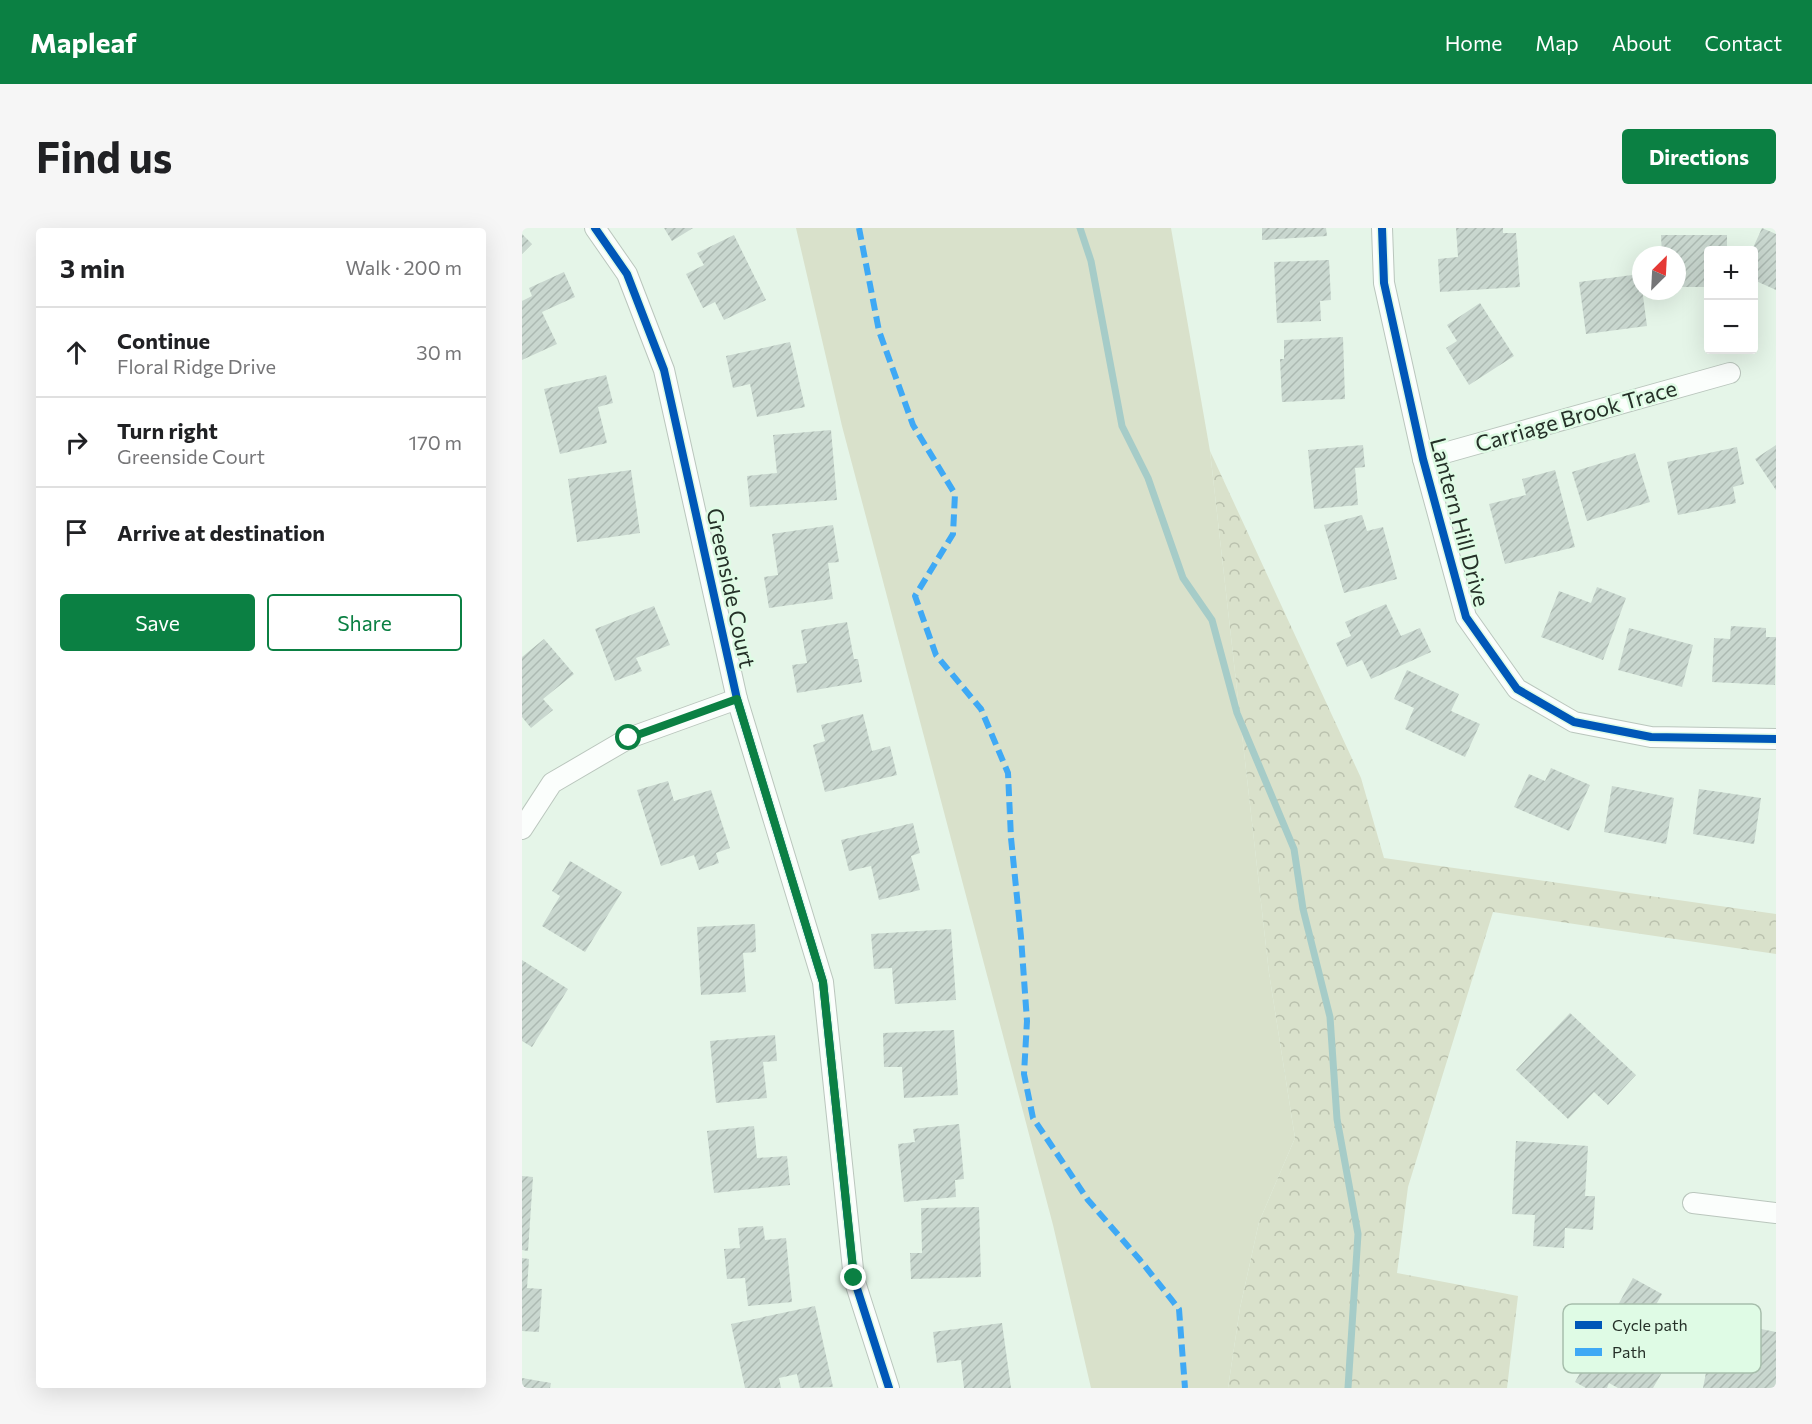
<!DOCTYPE html>
<html lang="en">
<head>
<meta charset="utf-8">
<style>
	:root { --surface:#fff; --page:#f6f6f6; --text:#202124; --muted:#757577; --line:#e0e0e0; --accent:#0b8043 }
	body { margin:0; font-family:Commissioner,sans-serif; background:var(--page); color:var(--text) }
	.controls { position:absolute; right:18px; top:18px; display:grid; overflow:hidden; border-radius:6px; box-shadow:0 6px 24px #0002 }
	.controls button { width:54px; height:54px; display:grid; place-items:center; padding:0; border:0; border-bottom:2px solid var(--line); background:var(--surface); color:var(--text); font:30px sans-serif }
	.compass { position:absolute; left:1110px; top:18px; width:54px; height:54px; border-radius:50%; background:var(--surface); box-shadow:0 6px 24px #0002; rotate:24deg }
	.stop { position:absolute; width:18px; height:18px; margin:-14px; border:4px solid #0b8043; border-radius:50%; background:#fff }
	.stop.end { background:#0b8043; border-color:#fff; box-shadow:0 2px 6px #0008 }
	.list { margin:0; padding:0; list-style:none }
	h2 { display:flex; justify-content:space-between; align-items:center; height:78px; margin:0; padding:0 24px; font-size:26px }
	h2 small { font-size:20px; font-weight:400; color:var(--muted) }
	.list li { display:grid; grid-template-columns:39px 1fr auto; gap:18px; align-items:center; box-sizing:border-box; height:90px; padding:0 24px; border-top:2px solid var(--line) }
	.list b { display:block; font-size:22px; white-space:nowrap }
	.list p { margin:0; font-size:20px; white-space:nowrap; color:var(--muted) }
	.list em { font-size:20px; font-style:normal; color:var(--muted) }
	.actions { display:flex; gap:12px; padding:18px 24px }
	.actions a { flex:1; padding:14px 0; border:2px solid var(--accent); border-radius:6px; text-align:center; font-size:21px; color:var(--accent) }
	.actions .main { background:var(--accent); color:#fff }
	.icon { flex:none; width:33px; height:33px; fill:none; stroke:currentColor; stroke-width:2; stroke-linecap:round; stroke-linejoin:round }
	.map { position:relative; flex:none; width:1254px; height:1160px; overflow:hidden; border-radius:6px }
	header { display:flex; align-items:center; gap:36px; box-sizing:border-box; height:84px; padding:0 30px; background:var(--accent); color:#fff }
	header strong { font-size:28px }
	nav { display:flex; gap:33px; margin-inline-start:auto; font-size:21px }
	.intro { display:flex; align-items:center; justify-content:space-between; box-sizing:border-box; height:144px; padding:0 36px }
	h1 { margin:0; font-size:42px }
	.button { padding:15px 27px; border-radius:6px; background:var(--accent); color:#fff; font-size:21px; font-weight:700 }
	main { display:flex; gap:36px; padding:0 36px }
	aside { flex:1; background:var(--surface); border-radius:6px; box-shadow:0 6px 24px #0002 }
	.map>svg:first-child { display:block }
	.grass { fill:#d9e1cb }
	.forest { fill:url(#forest-crowns) }
	.lines { fill:none; stroke-linecap:round; stroke-linejoin:round }
	.stream { stroke:#a6ccc8; stroke-width:7 }
	.building { fill:url(#building-hatch) }
	.minor-casing { stroke:#bac6bd; stroke-width:22 }
	.minor { stroke:#fbfefc; stroke-width:20 }
	.quiet { stroke:#3fa9f5; stroke-width:6; stroke-dasharray:12 6; stroke-linecap:butt }
	.cycleway-casing { stroke:#dffbe5; stroke-width:11 }
	.cycleway { stroke:#0057b8; stroke-width:8 }
	.route { stroke:#0b8043; stroke-width:8 }
	.labels { text-anchor:middle; stroke-width:5; stroke-linejoin:round; paint-order:stroke }
	.street-label { font-size:22px; fill:#253028; stroke:#dffbe5 }
	.key { fill:#dffbe5; stroke:#a7beac; stroke-width:1.5 }
	.key-label { font-size:16px; fill:#253028 }
</style>
</head>
<body>
<header>
<strong>Mapleaf</strong>
<nav><a>Home</a><a>Map</a><a>About</a><a>Contact</a></nav>
</header>
<div class="intro"><h1>Find us</h1><a class="button">Directions</a></div>
<main>
<aside>
<h2>3 min<small>Walk · 200 m</small></h2>
<ul class="list">
<li><svg class="icon" aria-label="ahead" viewBox="0 0 24 24"><path d="M12 20V5M6 11l6-6 6 6"/></svg><div><b>Continue</b><p>Floral Ridge Drive</p></div><em>30 m</em></li>
<li><svg class="icon" aria-label="right" viewBox="0 0 24 24"><path d="M7 20v-9h11M14 6l5 5-5 5"/></svg><div><b>Turn right</b><p>Greenside Court</p></div><em>170 m</em></li>
<li><svg class="icon" aria-label="arrive" viewBox="0 0 24 24"><path d="M6 21V4h12l-3 4 3 4H6"/></svg><div><b>Arrive at destination</b></div></li>
</ul>
<div class="actions"><a class="main">Save</a><a>Share</a></div>
</aside>
<div class="map">
<svg width="1254" height="1160" viewBox="0 0 1254 1160">
	<defs>
		<pattern id="forest-crowns" width="20" height="18" patternUnits="userSpaceOnUse" patternTransform="scale(1.5)"><rect width="20" height="18" fill="#d9e1cb"/><path d="M2 6a3 3 0 1 1 6 0M12 15a3 3 0 1 1 6 0" fill="none" stroke="#bac1ae"/></pattern>
		<pattern id="building-hatch" width="6" height="6" patternUnits="userSpaceOnUse" patternTransform="scale(1.5)"><rect width="6" height="6" fill="#c9d7cf"/><path d="M-1 1l2-2M0 6l6-6M5 7l2-2" fill="none" stroke="#acb9b2"/></pattern>
	</defs>
	<rect width="100%" height="100%" fill="#e5f5e8"/>
	<polygon class="grass" points="274,0 649,0 688,223 747,745 773,910 737,994 718,1080 706,1160 569,1160 531,997 320,198"/>
	<polygon class="forest" points="688,223 839,550 862,630 1254,686 1254,726 971,684 886,959 875,1045 996,1068 985,1160 706,1160 718,1080 737,994 773,910 747,745"/>
	<g class="lines">
		<polyline class="stream" points="558,0 569,33 600,198 626,250 661,350 690,392 715,485 772,621 781,681 808,789 815,891 836,1006 826,1160"/>
	</g>
	<g class="building">
		<polygon points="142,0 171,0 150,13"/>
		<polygon points="740,0 804,0 805,8 740,12"/>
		<polygon points="934,0 981,0 981,5 994,5 998,59 918,64 916,31 936,29"/>
		<polygon points="1240,0 1254,6 1254,62 1232,52 1232,22 1230,22"/>
		<polygon points="0,6 10,16 0,26"/>
		<polygon points="212,7 244,72 202,92 193,74 181,80 164,46 182,37 175,25"/>
		<polygon points="1139,7 1205,7 1205,22 1186,22 1186,59 1155,59 1155,27 1140,27"/>
		<polygon points="807,32 809,72 798,73 799,93 755,95 752,34"/>
		<polygon points="42,44 53,69 20,84 35,116 0,132 0,73 10,68 7,60"/>
		<polygon points="1118,46 1125,98 1064,106 1057,54"/>
		<polygon points="958,75 992,128 947,157 924,120 935,113 925,97"/>
		<polygon points="821,109 823,171 760,174 758,131 762,131 762,112"/>
		<polygon points="268,114 283,179 235,189 228,156 211,160 204,128"/>
		<polygon points="84,147 91,175 76,179 85,215 38,226 22,161"/>
		<polygon points="309,202 315,272 228,279 225,248 255,245 251,207"/>
		<polygon points="841,217 843,239 833,240 836,277 792,281 786,222"/>
		<polygon points="1254,217 1254,262 1233,231"/>
		<polygon points="1215,219 1222,256 1211,259 1214,275 1156,287 1145,234"/>
		<polygon points="1113,225 1128,274 1065,293 1050,244"/>
		<polygon points="109,242 118,305 55,314 46,251"/>
		<polygon points="1033,242 1053,319 983,336 967,276 1004,267 1000,251"/>
		<polygon points="840,287 845,303 861,299 875,351 822,365 802,297"/>
		<polygon points="311,297 317,334 306,335 311,371 247,380 242,349 256,347 250,306"/>
		<polygon points="1075,359 1104,370 1081,432 1019,409 1037,363 1069,375"/>
		<polygon points="864,376 879,408 898,400 909,424 849,451 840,432 825,439 814,415 829,408 823,394"/>
		<polygon points="132,378 148,417 114,430 120,443 93,453 73,401"/>
		<polygon points="325,394 332,431 336,431 340,454 275,465 270,437 285,435 279,402"/>
		<polygon points="1209,398 1244,400 1244,409 1254,409 1253,457 1190,454 1192,410 1208,411"/>
		<polygon points="1107,400 1171,417 1160,459 1096,442"/>
		<polygon points="22,411 52,446 21,471 31,482 9,500 0,489 0,429"/>
		<polygon points="885,442 937,466 929,483 958,496 943,529 883,501 892,480 872,471"/>
		<polygon points="341,486 350,523 368,518 375,547 303,564 291,517 303,513 299,497"/>
		<polygon points="1029,540 1068,557 1047,603 992,579 1007,546 1023,553"/>
		<polygon points="146,553 152,573 189,562 208,620 194,625 197,635 177,642 172,627 139,638 115,562"/>
		<polygon points="1090,558 1152,570 1144,616 1082,604"/>
		<polygon points="1177,561 1239,570 1232,616 1171,606"/>
		<polygon points="391,595 398,625 389,628 398,662 357,672 349,638 327,643 319,612"/>
		<polygon points="48,633 100,664 63,724 20,698 38,668 30,663"/>
		<polygon points="233,696 234,724 221,725 224,764 179,767 175,699"/>
		<polygon points="429,701 434,772 373,776 370,740 352,741 349,706"/>
		<polygon points="0,732 46,761 10,819 0,813"/>
		<polygon points="1048,785 1114,847 1086,877 1072,864 1046,891 994,842"/>
		<polygon points="432,802 436,867 382,870 380,839 362,839 361,805"/>
		<polygon points="253,807 255,833 241,834 245,870 194,875 188,813"/>
		<polygon points="437,896 442,951 433,952 434,969 382,974 376,916 393,914 391,901"/>
		<polygon points="232,898 235,930 265,928 268,957 192,965 185,903"/>
		<polygon points="994,913 1066,918 1063,968 1073,968 1071,1002 1043,1000 1042,1020 1011,1018 1013,987 990,986"/>
		<polygon points="0,948 11,949 6,1023 0,1022"/>
		<polygon points="457,979 459,1049 389,1051 388,1025 400,1025 399,980"/>
		<polygon points="241,998 243,1012 264,1010 270,1074 226,1078 223,1050 205,1051 202,1021 218,1020 216,1000"/>
		<polygon points="0,1030 7,1031 5,1060 20,1061 17,1104 0,1103"/>
		<polygon points="1111,1050 1140,1066 1121,1100 1155,1119 1131,1160 1096,1160 1087,1155 1085,1160 1064,1160 1053,1154"/>
		<polygon points="293,1078 311,1159 278,1160 275,1146 257,1150 259,1160 223,1160 209,1096"/>
		<polygon points="480,1095 489,1160 442,1160 439,1132 415,1135 411,1104"/>
		<polygon points="1234,1100 1254,1104 1254,1160 1181,1160 1191,1108 1231,1116"/>
		<polygon points="0,1150 29,1155 28,1160 0,1160"/>
	</g>
	<g class="lines">
		<defs>
			<g id="minor">
				<polyline points="73,0 105,46 142,142 215,471 301,754 332,1051 367,1160"/>
				<polyline points="860,0 862,55 901,231 944,389 995,461 1052,494 1129,509 1254,511"/>
				<polyline points="901,231 1208,145"/>
				<polyline points="0,601 30,555 107,510 215,471"/>
				<polyline points="1171,975 1254,985"/>
			</g>
		</defs>
		<use href="#minor" class="minor-casing"/>
		<use href="#minor" class="minor"/>
		<polyline class="quiet" points="337,0 357,103 391,197 433,266 431,306 393,368 414,427 459,481 486,545 489,610 499,709 505,793 502,846 511,890 566,972 618,1032 657,1081 663,1160"/>
		<defs>
			<g id="cycleway">
				<polyline points="73,0 105,46 142,142 215,471 301,754 332,1051 367,1160"/>
				<polyline points="860,0 862,55 901,231 944,389 995,461 1052,494 1129,509 1254,511"/>
			</g>
		</defs>
		<use href="#cycleway" class="cycleway-casing"/>
		<use href="#cycleway" class="cycleway"/>
	</g>
	<g class="lines">
		<polyline class="route" points="107,510 215,471 301,754 332,1050"/>
	</g>
	<g class="labels">
		<g class="street-label">
			<text transform="translate(1054 188) rotate(-16)" y="8">Carriage Brook Trace</text>
			<text transform="translate(938 294) rotate(75)" y="8">Lantern Hill Drive</text>
			<text transform="translate(209 360) rotate(78)" y="8">Greenside Court</text>
		</g>
	</g>
	<rect x="1041" y="1076" width="198" height="69" rx="9" class="key"/>
	<rect x="1053" y="1093" width="27" height="8" fill="#0057b8"/>
	<rect x="1053" y="1120" width="27" height="8" fill="#3fa9f5"/>
	<g class="key-label">
		<text x="1090" y="1103">Cycle path</text>
		<text x="1090" y="1130">Path</text>
	</g>
</svg>
<div class="controls">
<button>+</button>
<button>−</button>
</div>
<svg class="compass" viewBox="-18 -18 36 36"><path d="M0-13l5 13h-10z" fill="#e53935"/><path d="M0 13l5-13h-10z" fill="#757577"/></svg>
<div class="stop" style="left:107px;top:510px"></div>
<div class="stop end" style="left:332px;top:1050px"></div>
</div>
</main>
</body>
</html>
